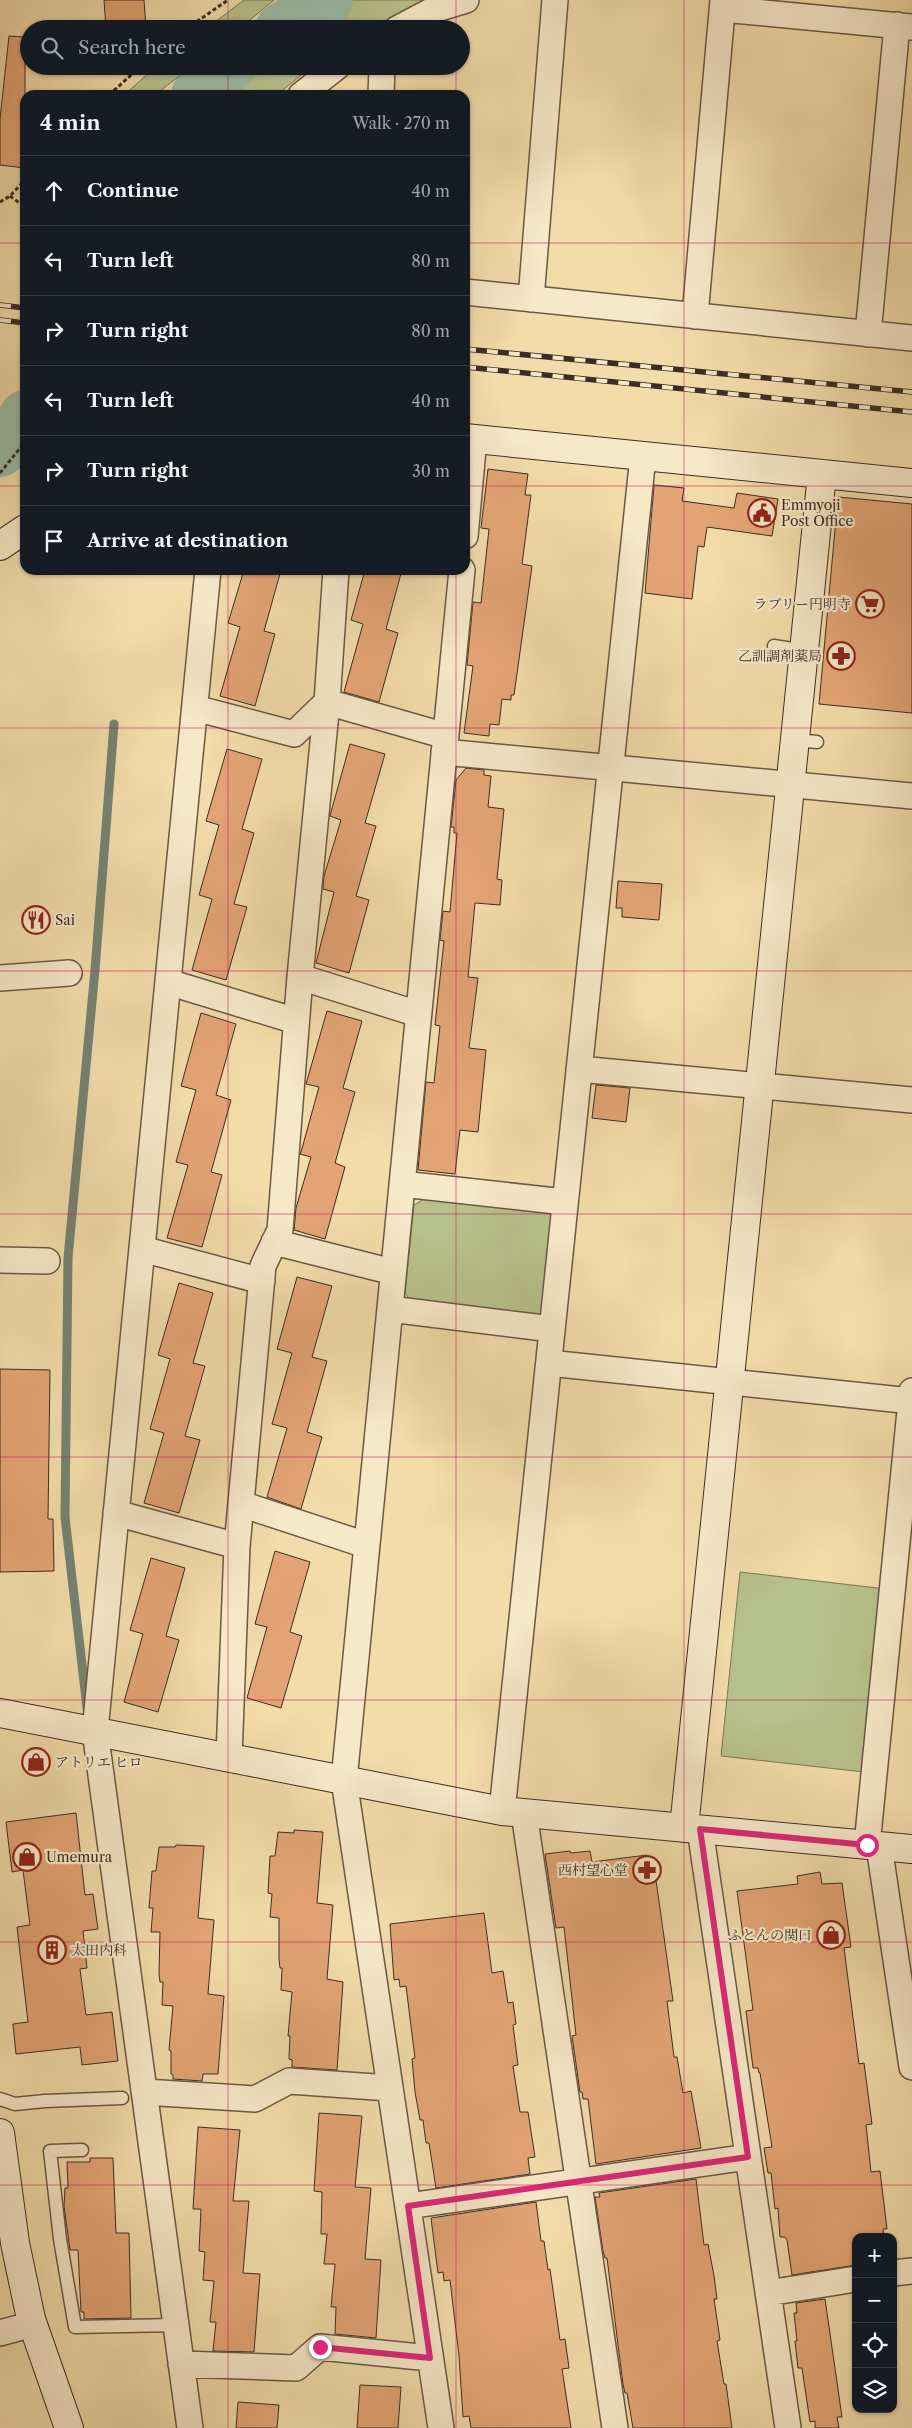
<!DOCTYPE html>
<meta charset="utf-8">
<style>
:root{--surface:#171b24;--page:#242831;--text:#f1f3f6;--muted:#9ea1a6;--line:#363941}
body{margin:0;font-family:"Libre Caslon Text","Noto Serif JP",serif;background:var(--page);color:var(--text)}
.controls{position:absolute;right:15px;bottom:15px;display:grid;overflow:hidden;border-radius:10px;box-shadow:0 1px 4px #0004}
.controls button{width:45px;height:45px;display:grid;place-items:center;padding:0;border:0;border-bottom:1px solid var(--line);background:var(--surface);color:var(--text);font:25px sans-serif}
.stop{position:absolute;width:15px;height:15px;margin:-11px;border:4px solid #db2777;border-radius:50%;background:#fff}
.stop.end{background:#db2777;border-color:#fff;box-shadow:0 1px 5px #0008}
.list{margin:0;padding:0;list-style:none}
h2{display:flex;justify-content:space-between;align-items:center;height:65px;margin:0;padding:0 20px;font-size:21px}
h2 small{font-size:16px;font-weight:400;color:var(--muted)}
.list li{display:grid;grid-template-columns:32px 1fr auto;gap:15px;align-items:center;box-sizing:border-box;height:70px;padding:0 20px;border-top:1px solid var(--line)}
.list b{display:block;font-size:19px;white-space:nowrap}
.list em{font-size:16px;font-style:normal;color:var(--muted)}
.icon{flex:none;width:28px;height:28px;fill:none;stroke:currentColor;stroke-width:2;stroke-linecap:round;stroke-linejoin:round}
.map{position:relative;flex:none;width:912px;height:2428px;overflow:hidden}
.search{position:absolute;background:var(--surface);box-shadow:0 1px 4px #0004;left:20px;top:20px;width:450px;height:55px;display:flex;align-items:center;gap:12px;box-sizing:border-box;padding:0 18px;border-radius:28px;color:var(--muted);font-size:19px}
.panel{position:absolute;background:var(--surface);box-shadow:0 1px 4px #0004;left:20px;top:90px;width:450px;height:485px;border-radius:15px}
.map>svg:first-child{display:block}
.green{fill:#b7c18b;stroke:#7a7658}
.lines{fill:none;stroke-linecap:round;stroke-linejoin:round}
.stream{stroke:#758272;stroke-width:9}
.river{stroke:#9bbca6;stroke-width:52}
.building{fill:#e3a475;stroke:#3d2c24}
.lane-casing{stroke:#6a5846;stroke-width:15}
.street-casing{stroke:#6a5846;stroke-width:28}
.secondary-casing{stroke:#3d2c24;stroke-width:30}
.path{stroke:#3d2c24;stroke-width:3;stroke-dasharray:4 2.5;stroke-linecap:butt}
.lane{stroke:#f7e8c8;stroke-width:12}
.street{stroke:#f7e8c8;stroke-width:25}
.secondary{stroke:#f7e8c8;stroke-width:28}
.rail-casing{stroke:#3d2c24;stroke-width:5.5}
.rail{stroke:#f7e8c8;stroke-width:4;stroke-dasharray:11;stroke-linecap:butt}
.route{stroke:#db2777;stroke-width:6}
.grid{fill:none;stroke:#c2185b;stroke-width:1;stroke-opacity:0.55}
.labels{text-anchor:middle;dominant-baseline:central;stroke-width:4.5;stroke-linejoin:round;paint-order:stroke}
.poi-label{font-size:14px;fill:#3d2c24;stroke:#f7e8c8;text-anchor:start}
</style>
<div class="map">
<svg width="912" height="2428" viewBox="0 0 912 2428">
<rect width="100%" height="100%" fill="#f2dcaa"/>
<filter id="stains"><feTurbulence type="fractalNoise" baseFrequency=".004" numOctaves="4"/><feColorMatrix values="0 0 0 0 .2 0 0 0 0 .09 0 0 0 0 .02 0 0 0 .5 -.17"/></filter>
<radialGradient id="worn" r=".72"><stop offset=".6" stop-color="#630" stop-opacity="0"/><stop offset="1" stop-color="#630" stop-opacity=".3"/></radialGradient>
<!-- green -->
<path class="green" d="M244,0H274L239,29H206Z
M353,0H438L370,29H302Z
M157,66H192L155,95H124Z
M242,66H312L277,95H208Z
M424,1199L550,1211L556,1218L547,1308L536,1317L412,1303L405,1293L414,1205Z
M740,1572L886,1589L864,1772L721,1756Z"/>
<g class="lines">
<!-- stream -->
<path class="stream" d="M87,1708L65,1517L68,1258L95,970L114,724"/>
<!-- river -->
<path class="river" d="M281,29L327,0
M197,95L230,66
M0,451L10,443L25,416"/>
</g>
<!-- building -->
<path class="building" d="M104,0H144L146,29H106Z
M9,36L25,37V168L0,165V119Z
M488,469L528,474L525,495H531L522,564L532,566L514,695H511V700L502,699L499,725L490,724L489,736L464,733L473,666L467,665L473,602L481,603L489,529L481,528Z
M654,485L684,488L682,501L734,508L737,493L778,499L772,536L707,527L704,547L698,546L692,599L645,593Z
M838,497L912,504V713L819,704Z
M244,570H281L264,631L275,634L255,706L220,696L240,627L228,623Z
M365,570H402L386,629L398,633L379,702L344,692L363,624L351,620Z
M350,744L385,754L365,823L376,826L356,896L369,900L349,973L316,963L334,892L323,889L324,876L341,820L330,816L331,812Z
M227,749L262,759L242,829L254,833L234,904L247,907L226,980L192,970L212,899L199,895L219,825L206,821Z
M466,768L484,770V775L491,776L488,807L504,809L497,879L502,880L500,905L475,903L468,977L478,978L469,1048L486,1050L478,1132L460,1130L455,1174L418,1170L426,1082L434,1083L440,1026L435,1025L444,941L440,940L443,911L450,912L457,833H454V827H451L456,780Z
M618,881L662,884L659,920L622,917V908H616Z
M327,1011L362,1021L343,1088L355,1092L335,1163L345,1167L325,1239L294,1230L296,1208L311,1157L300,1154L301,1152L319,1087L306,1084Z
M201,1013L236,1024L216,1095L231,1100L211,1172L222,1175L202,1247L167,1238L188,1165L176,1162L196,1090L181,1086Z
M596,1085L630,1088L626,1122L592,1118Z
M297,1277L332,1286L312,1357L327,1361L307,1432L322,1437L301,1509L267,1497L287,1428L272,1424L292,1353L277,1349Z
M179,1283L213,1293L193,1363L205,1366L185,1436L200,1440L179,1513L144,1503L164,1433L150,1429L170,1359L158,1355Z
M0,1369L50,1370L48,1519H53L54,1571L0,1572Z
M275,1551L310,1562L290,1632L302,1636L281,1708L247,1698L267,1627L255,1624Z
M151,1558L185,1568L166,1636L179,1640L158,1712L124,1702L143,1634L130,1630Z
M76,1813L85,1895L93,1894L98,1929L83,1931L87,1968L80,1969L86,2015L112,2012L118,2061L82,2065L80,2047L16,2054L13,2024L28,2022L17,1927L30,1925L23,1870L12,1872L6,1822Z
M294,1830L323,1832L317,1903L333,1905L327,1979L343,1982L337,2070L292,2067V2060L289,2059L290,2036H288L292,1992L281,1990L282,1968H280L279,1959V1918L270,1917L272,1894L268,1893L270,1856H275L278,1832L294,1833Z
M176,1845L204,1846L198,1918L214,1920L208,1994L224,1996L218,2074H203L202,2081L173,2079V2075L171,2074V2051L169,2050L173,2006L162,2005L163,1982H160L159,1974L160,1932H151L153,1908H149L152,1871H156L159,1847H175Z
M570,1851L571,1853L590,1851L592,1862L647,1855V1860L653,1859L673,2001H667L674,2057H677L683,2093L691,2091L701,2148L596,2164L588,2099H583L582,2092H580L572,2036L576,2035L564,1927L556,1928L545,1854Z
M820,1872L822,1884L842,1883L851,1947L844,1948L859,2064L864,2063L872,2124L866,2125L871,2172L880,2171L887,2229H883L884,2237H856V2265L792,2275L787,2240L785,2237H780L778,2208L775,2209L771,2173H768L764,2148L772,2147L760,2073H759L758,2068H753L746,2011L753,2010L737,1891L798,1884L797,1876Z
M484,1913L492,1973L503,1971L508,2003L513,2002L516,2024L513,2025L518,2065L513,2066L520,2112H528L535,2157L528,2158L530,2174L436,2188L429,2143H426L423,2120H420L415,2092L412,2059L415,2058L406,1986L400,1987L399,1979L394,1980L390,1924Z
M319,2113L362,2116L355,2187L371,2188L365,2259L381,2260L376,2338L335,2334L336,2307H331L335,2264H324L327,2234H321L322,2192L314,2191Z
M198,2127L240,2130L233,2201H249L243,2273L260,2274L254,2352L213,2351L216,2322H210L214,2281L203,2280L205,2252L199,2251L201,2209H193Z
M90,2158H113L116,2233H129L131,2318L84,2319V2312H81L78,2250H70L64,2206L65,2188H68L67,2162H90Z
M696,2179L704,2245L708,2244L714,2276L717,2299H714L720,2340L717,2341L724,2384H726L732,2428H633L627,2393H625L623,2384L607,2258H605L603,2251L595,2197H600L599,2193Z
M536,2202L541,2241H544L548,2270L550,2269L560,2340L565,2339L569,2368L562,2369L571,2428H471L469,2416L463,2417L459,2356L450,2280L444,2281L443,2272L438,2273L431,2218Z
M825,2299L842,2417H837L839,2428H815V2421L810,2422L802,2368H798L795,2341H797L794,2313H797L796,2303Z
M360,2385L401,2387L398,2428H357Z
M238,2402L279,2405L277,2428H236Z"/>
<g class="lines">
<defs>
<path id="lane" d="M774,646L804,651
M795,740L817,742
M0,2099L15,2104L45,2101L122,2098
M82,2150L50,2151L60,2239L75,2327L176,2325"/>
<path id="street" d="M723,9L912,27
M397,29L433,10L466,0
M301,95L338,66
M381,95L382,66
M465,292L912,338
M531,299L555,0
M695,316L723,0
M868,334L897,25
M465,536L474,439
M195,708L294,734L327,702L446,736
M444,752L912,796
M300,977L418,1014
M0,978L69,973
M168,982L296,1021
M579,1069L912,1100
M402,1184L565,1202
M274,1242L393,1272
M142,1249L262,1281
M0,1260L47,1261
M390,1309L552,1329
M549,1363L912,1401
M241,1504L366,1545
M116,1513L237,1546L263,1266L280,1230L300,977L327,702L336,570
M229,1757L237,1546
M502,1811L643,456
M524,1813L615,2428
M700,1829L788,2428
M867,1845L912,1391
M879,1846L912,2067
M145,2092L255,2099L289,2081L390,2088
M408,2206L748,2157
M893,2273L912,2271
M768,2293L856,2279
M0,2333L33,2324
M181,2364L296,2368L320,2347L430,2358
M190,2428L95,1731L208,570
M441,2428L344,1780L462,570"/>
<path id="secondary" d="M465,438L912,483
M0,546L25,529
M0,1713L502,1811L912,1849
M684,1828L822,474
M0,2133L15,2243L31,2319L69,2428"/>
</defs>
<!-- lane casing -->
<use href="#lane" class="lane-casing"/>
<!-- street casing -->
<use href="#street" class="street-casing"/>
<!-- secondary casing -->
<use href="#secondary" class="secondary-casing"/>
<!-- path -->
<path class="path" d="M186,29L228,0
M109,95L141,66
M10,196L25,207
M0,202L10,196L25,180
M0,473L25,442"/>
<!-- lane -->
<use href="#lane" class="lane"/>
<!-- street -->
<use href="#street" class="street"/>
<!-- secondary -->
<use href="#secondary" class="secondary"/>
<defs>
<path id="rail" d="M0,305L25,308
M0,320L25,323
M465,349L912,392
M465,367L912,412"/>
</defs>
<!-- rail casing -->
<use href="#rail" class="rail-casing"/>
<!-- rail -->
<use href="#rail" class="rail"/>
</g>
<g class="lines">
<!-- route -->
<path class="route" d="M320,2347L430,2358L408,2206L748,2157L700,1829L867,1845"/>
</g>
<!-- grid -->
<path class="grid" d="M228,0V29M456,0V29M684,0V2428M228,66V95M456,66V95M0,243H25M465,243H912M0,486H25M465,486H912M228,570V2428M456,570V2428M0,728H912M0,971H912M0,1214H912M0,1457H912M0,1700H912M0,1942H912M0,2185H912"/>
<!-- icons -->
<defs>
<symbol id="civic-ring" viewBox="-11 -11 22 22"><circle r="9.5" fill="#f7e8c8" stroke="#8f2418" stroke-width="1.5"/><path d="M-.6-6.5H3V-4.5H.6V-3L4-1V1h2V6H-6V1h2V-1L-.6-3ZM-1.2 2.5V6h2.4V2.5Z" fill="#8f2418"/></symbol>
<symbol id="supermarket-ring" viewBox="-11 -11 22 22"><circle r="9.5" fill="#f7e8c8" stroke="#8f2418" stroke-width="1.5"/><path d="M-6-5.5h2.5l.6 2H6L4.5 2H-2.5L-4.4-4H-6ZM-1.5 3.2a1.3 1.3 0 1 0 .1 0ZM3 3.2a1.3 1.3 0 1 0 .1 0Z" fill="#8f2418"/></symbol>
<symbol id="pharmacy-ring" viewBox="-11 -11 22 22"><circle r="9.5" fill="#f7e8c8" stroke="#8f2418" stroke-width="1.5"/><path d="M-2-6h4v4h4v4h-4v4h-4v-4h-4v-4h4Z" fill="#8f2418"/></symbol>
<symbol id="restaurant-ring" viewBox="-11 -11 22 22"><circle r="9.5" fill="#f7e8c8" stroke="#8f2418" stroke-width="1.5"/><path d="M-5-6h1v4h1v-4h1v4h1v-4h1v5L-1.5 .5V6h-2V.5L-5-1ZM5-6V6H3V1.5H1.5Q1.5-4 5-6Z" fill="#8f2418"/></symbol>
<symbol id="shop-ring" viewBox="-11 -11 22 22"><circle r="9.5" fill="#f7e8c8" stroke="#8f2418" stroke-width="1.5"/><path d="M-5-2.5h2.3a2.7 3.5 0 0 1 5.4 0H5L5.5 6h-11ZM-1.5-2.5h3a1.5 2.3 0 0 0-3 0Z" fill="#8f2418"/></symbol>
<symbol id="building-ring" viewBox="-11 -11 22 22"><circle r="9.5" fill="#f7e8c8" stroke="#8f2418" stroke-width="1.5"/><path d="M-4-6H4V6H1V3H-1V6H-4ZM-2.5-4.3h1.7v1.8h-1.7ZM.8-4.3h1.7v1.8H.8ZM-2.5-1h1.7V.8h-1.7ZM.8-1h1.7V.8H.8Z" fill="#8f2418"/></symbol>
</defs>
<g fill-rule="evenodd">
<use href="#civic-ring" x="746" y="497" width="32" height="32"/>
<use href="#supermarket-ring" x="854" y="588" width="32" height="32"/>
<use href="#pharmacy-ring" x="825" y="640" width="32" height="32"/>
<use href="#restaurant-ring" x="20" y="904" width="32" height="32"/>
<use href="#shop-ring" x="20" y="1746" width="32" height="32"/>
<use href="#shop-ring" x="11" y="1841" width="32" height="32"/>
<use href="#pharmacy-ring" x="631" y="1854" width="32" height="32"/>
<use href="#shop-ring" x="815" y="1919" width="32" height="32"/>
<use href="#building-ring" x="36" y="1934" width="32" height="32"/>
</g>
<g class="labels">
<!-- poi labels -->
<g class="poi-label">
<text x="781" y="505">Emmyoji<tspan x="781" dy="16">Post Office</tspan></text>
<text x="851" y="604" text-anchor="end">ラブリー円明寺</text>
<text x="822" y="656" text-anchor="end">乙訓調剤薬局</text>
<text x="55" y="920">Sai</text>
<text x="55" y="1762">アトリエ ヒロ</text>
<text x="46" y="1857">Umemura</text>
<text x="628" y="1870" text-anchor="end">西村望心堂</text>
<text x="812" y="1935" text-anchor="end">ふとんの関口</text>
<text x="71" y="1950">太田内科</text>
</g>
</g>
<rect width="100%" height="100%" filter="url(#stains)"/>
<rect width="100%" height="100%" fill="url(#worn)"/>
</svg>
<div class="controls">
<button>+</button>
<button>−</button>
<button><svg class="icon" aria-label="locate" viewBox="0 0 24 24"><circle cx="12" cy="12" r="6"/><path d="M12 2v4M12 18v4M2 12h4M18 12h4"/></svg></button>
<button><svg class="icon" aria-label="layers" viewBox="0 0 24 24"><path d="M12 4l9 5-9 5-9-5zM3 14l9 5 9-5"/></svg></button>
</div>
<div class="stop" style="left:867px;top:1845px"></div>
<div class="stop end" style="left:320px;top:2347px"></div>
<div class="search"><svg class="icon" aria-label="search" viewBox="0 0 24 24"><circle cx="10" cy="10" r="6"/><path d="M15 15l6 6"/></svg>Search here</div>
<section class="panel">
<h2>4 min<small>Walk · 270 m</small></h2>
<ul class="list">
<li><svg class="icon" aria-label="ahead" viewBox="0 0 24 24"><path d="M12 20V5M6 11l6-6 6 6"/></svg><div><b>Continue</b></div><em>40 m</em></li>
<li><svg class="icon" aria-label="left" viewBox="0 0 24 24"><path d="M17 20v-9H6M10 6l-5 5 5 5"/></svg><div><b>Turn left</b></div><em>80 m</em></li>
<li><svg class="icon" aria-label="right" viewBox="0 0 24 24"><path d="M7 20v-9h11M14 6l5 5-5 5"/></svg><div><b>Turn right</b></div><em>80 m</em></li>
<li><svg class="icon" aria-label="left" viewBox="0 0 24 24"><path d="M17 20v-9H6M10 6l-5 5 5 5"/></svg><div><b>Turn left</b></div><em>40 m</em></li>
<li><svg class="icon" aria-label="right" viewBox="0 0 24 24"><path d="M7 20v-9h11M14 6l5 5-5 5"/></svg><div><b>Turn right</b></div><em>30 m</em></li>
<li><svg class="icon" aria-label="arrive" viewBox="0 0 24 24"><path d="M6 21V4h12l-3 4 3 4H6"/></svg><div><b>Arrive at destination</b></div></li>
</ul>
</section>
</div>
